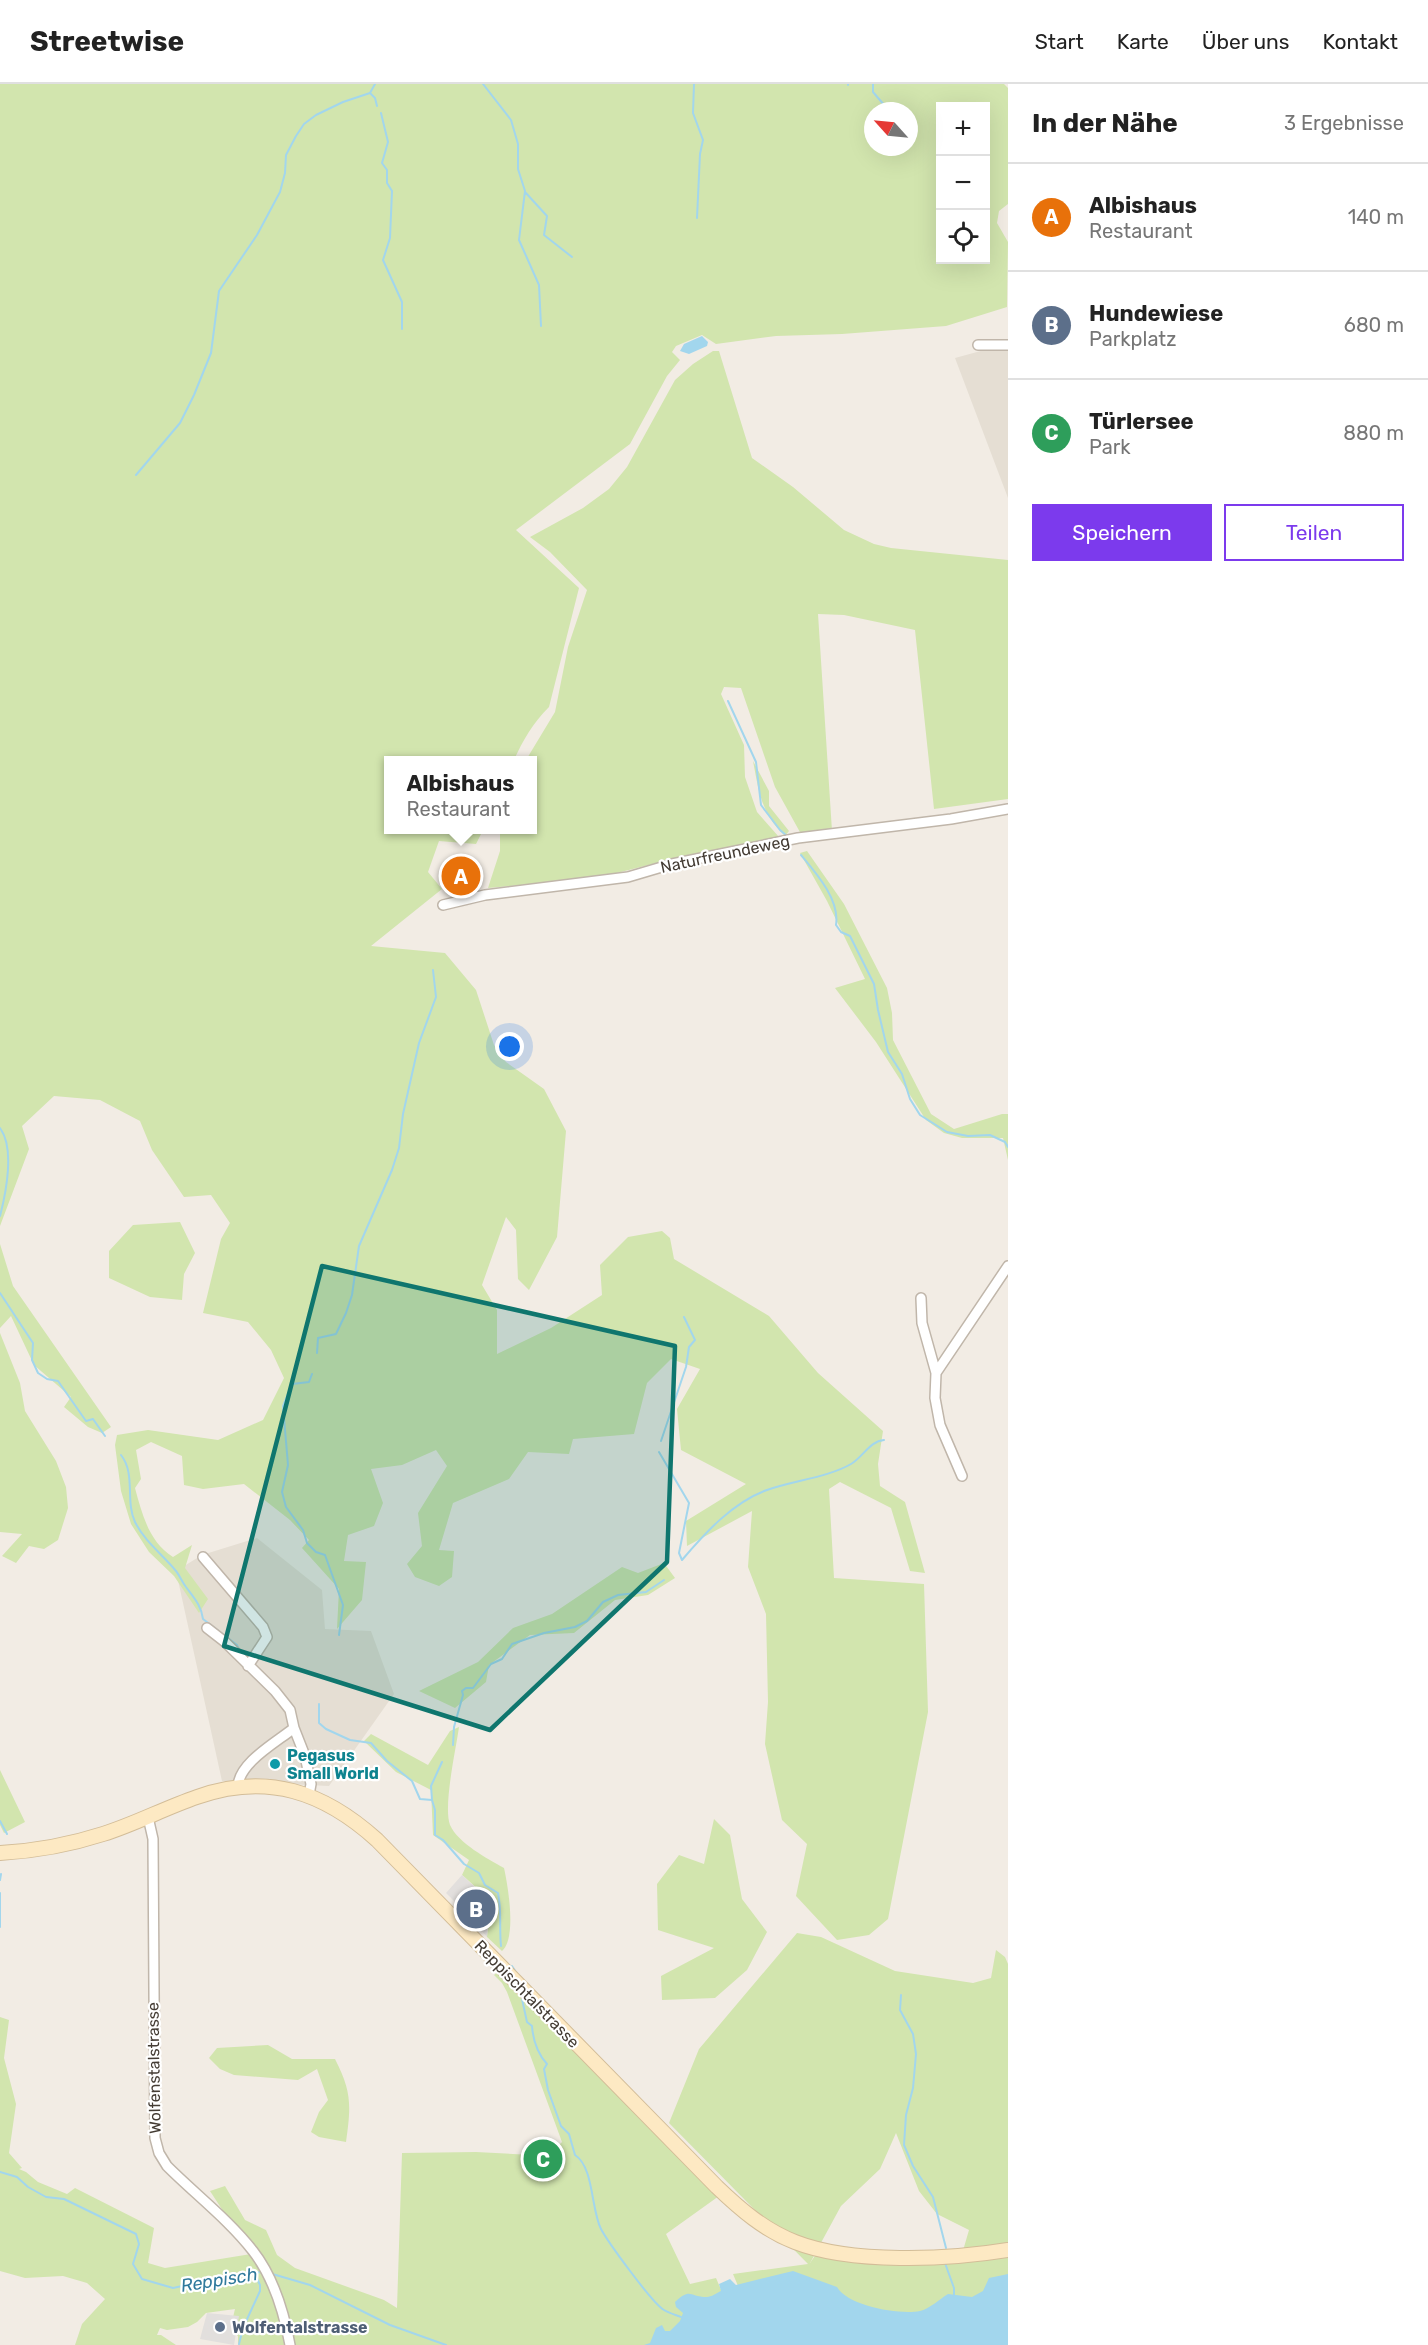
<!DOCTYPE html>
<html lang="de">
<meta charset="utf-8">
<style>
:root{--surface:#fff;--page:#f2f2f2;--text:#222;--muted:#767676;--line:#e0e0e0;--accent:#7c3aed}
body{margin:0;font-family:Rubik,sans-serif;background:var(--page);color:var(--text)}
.controls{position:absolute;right:18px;top:18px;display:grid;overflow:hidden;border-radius:0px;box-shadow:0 6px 24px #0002}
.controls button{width:54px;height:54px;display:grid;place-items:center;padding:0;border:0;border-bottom:2px solid var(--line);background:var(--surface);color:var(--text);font:30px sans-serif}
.compass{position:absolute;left:864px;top:18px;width:54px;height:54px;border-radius:50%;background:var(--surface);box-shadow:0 6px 24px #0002;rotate:297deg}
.you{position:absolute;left:510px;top:963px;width:21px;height:21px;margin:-15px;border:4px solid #fff;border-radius:50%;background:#1a73e8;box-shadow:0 0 0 9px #1a73e833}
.badge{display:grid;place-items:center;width:39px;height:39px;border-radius:50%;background:var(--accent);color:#fff;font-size:20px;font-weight:700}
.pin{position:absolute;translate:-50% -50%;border:3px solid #fff;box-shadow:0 2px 6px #0006}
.popup{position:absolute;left:384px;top:672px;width:153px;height:78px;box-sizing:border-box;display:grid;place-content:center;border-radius:0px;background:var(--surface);filter:drop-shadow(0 2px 4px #0005);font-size:20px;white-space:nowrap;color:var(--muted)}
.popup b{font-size:22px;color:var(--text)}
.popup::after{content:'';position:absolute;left:50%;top:100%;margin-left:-12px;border:12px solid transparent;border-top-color:var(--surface)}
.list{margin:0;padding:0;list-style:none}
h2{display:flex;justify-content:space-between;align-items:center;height:78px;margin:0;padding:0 24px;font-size:26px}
h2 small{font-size:20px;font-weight:400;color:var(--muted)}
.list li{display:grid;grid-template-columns:39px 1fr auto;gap:18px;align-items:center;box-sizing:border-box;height:108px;padding:0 24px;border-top:2px solid var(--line)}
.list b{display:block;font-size:22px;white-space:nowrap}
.list p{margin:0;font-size:20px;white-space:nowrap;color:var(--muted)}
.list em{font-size:20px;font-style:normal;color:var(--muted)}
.actions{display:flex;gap:12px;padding:18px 24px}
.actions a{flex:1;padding:14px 0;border:2px solid var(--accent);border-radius:0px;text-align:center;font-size:21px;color:var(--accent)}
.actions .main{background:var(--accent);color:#fff}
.icon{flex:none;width:33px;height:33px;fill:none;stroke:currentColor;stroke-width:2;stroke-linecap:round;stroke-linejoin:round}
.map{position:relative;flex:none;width:1008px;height:2261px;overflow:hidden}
header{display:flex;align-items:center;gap:36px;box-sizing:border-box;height:84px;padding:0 30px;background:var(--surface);border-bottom:2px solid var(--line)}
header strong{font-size:28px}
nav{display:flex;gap:33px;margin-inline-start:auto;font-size:21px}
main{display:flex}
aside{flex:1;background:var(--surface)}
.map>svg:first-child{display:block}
.residential{fill:#e5ded3}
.green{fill:#d2e5ae;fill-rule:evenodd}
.parking{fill:#e2dfdd}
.water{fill:#a2d6ed}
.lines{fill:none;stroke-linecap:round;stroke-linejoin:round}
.stream{stroke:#a2d6ed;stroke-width:2}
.minor-casing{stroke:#c0b6aa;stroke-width:12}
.secondary-casing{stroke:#d3bd98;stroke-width:16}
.minor{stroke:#fff;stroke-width:9}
.secondary{stroke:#fde9c3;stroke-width:14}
.marked{fill:#0f766e;fill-opacity:0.2;stroke:#0f766e;stroke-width:4.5;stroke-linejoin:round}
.culture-dot{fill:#0f9aa8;stroke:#fff;stroke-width:2}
.service-dot{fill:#5c6f8a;stroke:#fff;stroke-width:2}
.labels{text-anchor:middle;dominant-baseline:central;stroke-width:4.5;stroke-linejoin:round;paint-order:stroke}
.street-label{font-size:16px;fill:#443c34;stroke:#fff}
.culture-label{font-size:16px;font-weight:bold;fill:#0d838f;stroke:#fff;text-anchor:start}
.service-label{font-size:16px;font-weight:bold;fill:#4e5e75;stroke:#fff;text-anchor:start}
.water-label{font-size:18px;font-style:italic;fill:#2f799c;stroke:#fff}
</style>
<header>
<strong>Streetwise</strong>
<nav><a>Start</a><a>Karte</a><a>Über uns</a><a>Kontakt</a></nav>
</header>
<main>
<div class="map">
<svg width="1008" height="2261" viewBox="0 0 1008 2261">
<rect width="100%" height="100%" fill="#f2ece4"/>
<!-- residential -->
<path class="residential" d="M1008,264V414L955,274L988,265Z
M257,1454L322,1506L325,1545L371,1547L394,1610L329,1702L222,1697L176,1487L202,1471Z"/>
<!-- green -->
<path class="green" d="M0,0H1004L1008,4V120L999,127L997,139L1008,158L1007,223L946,242L842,250L776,252L716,260L702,251L676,262L672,268L680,276L667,292L630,360L516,446L579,504L549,623C533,639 523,656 514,676H389V746H483L476,760L439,757L428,788L442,805L371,862L445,869L476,906L494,961L506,978L544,1005L566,1047L557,1153L529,1206L518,1195L516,1146L506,1133L482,1201L497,1226V1270L551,1244L602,1211L600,1181L628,1153L662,1147L670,1154L674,1175L769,1232L818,1289L883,1347L878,1380L880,1402L905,1418L925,1489L910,1487L891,1424L840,1398L829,1405L834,1494L924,1500L928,1628L888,1835L869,1851L837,1856L796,1812L807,1760L782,1736L765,1660L768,1618L766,1530L748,1483L752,1427L687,1462L686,1437L746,1400L681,1366L677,1325L700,1285L671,1275L647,1299L634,1350L573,1355L569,1370L528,1368L509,1395L453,1419L439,1466L454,1467L452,1493L439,1502L415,1493L407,1480L422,1462L418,1429L447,1382L436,1366L402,1381L371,1385L383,1419L374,1442L348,1451L344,1477L366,1478L362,1516L337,1545L339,1505L302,1464L309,1456L290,1436L244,1400L203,1405L184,1401L182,1372L151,1358L136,1366L141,1395L135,1404C142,1430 149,1458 173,1473L192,1461L185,1484L208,1515L199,1529L174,1492L149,1468L131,1440L121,1407L115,1361L117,1351L148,1346L218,1356L263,1336L284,1294L271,1266L248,1238L203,1229L221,1155L230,1139L211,1111L184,1113L152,1066L140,1037L100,1016L54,1012L22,1042L29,1065L0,1142ZM940,22H986V176H940ZM873,27H909V63H873Z
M713,267H719L752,374L793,403L844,446L874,460L891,464L1008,476V715L934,725L915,546L844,531L818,530L832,747L801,750L775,703L741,604L724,603L721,610L744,661L745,693L757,728L779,753L688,771L597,794L488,804L500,767V746H533V676H526L555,628L568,563L587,506L550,468L530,453L583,424L609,405L627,383L675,296L693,280Z
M753,677L769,707V722L789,747L785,752C761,729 759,708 753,677Z
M807,767L844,820L887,904L892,929L893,956L931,1030L954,1045L1002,1030H1008V1076L1003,1054H962L944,1049L926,1036L876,958L835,904L865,895L827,817L800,769Z
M180,1138L195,1169L184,1190L182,1216L150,1213L109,1194V1167L133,1141Z
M0,1160L13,1202L111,1343L102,1349L88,1343L64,1323L71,1313L34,1281L11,1232L0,1244Z
M0,1249L20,1299L25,1327L56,1377L66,1403L68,1424L58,1456L44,1465L29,1462L16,1479L2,1472L22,1450L0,1448Z
M664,1479L675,1494L648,1511L615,1516L574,1549L530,1551L489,1581L486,1598L455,1624L419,1607L478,1578L513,1544L552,1530L622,1483L638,1489Z
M459,1643C456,1665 443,1722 450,1741C458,1759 488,1775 504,1784C508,1802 517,1854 502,1867L487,1853C491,1820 488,1813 462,1791L469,1776L433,1751L431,1706L396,1688L364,1657L371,1650L428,1681L450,1647Z
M0,1686L25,1738L4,1749L0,1741Z
M714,1735L730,1751L742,1815L767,1848L747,1886L715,1914L662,1916L661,1892L714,1864L658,1846L657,1800L679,1771L704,1780Z
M797,1849L821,1853L895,1887L973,1899L991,1894L996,1866L1005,1873L1008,1880V2261H238V2252L230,2246L235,2225L206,2229L197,2238L188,2243L167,2246L160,2244L157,2251H161L176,2261H75L82,2240L105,2215L87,2199L63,2192L25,2194L0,2187V1933L9,1936L4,1974L16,2020L9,2069L22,2084L19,2085L26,2088L38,2098L67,2110L75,2104L154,2144L148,2179L165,2184L251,2170L210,2107L225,2102L245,2136L266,2146L277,2171L295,2184L384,2216L397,2224L402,2069L476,2068L532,2071L553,2067L562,2058L507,1908L502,1899L494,1891L499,1887L719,2112L666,2150L690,2200L716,2194L722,2208L738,2202L733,2190L808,2180L669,2039L699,1965ZM896,2049L919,2107L937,2130L969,2146L962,2170L817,2169L810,2179L841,2122L880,2085Z
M268,1961L292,1975H335C352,2008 351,2022 346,2058L319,2053L311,2048L319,2028L328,2016L317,1985L298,1996L234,1991L220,1985L209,1974L217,1964Z"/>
<!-- parking -->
<path class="parking" d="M462,1791L475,1803L489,1821L487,1853L480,1845L478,1836H473L446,1809Z
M207,2229L239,2232L234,2261L200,2255Z"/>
<!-- water -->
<path class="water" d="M702,252L708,258L707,262L689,270L680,267L684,260Z
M793,2187L837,2203C848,2222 899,2231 920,2227C929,2225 940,2215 948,2210L972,2213L983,2207L989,2194L1008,2190V2261H644L650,2259L656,2244L662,2241L665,2247H670L680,2237L683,2229L676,2223L675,2218C691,2203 689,2213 707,2213C711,2213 717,2209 721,2207L719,2200L730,2195L736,2201Z"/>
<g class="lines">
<!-- stream -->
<path class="stream" d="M483,0L511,36L518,60V85L525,107L519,156L539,201L541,242
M694,0L693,29L703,56L700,70L697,134
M873,0V8L885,22
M848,1V0
M370,9L375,14L377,22
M381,29L388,58L382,79L387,86V99L392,107L390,154L383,176L402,218V245
M525,108L547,132L544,151L572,173
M136,391L180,339L194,311L211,269L219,207L257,151L280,108L285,89L286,71L296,52L304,40L316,31L343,18L370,9L375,0
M728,617L756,678L761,721L780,746L787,752
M801,771C817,790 840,816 836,841L841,848L850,852L874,900L878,926L888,968L902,990L910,1015L920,1031L947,1048L968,1052L990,1051L1005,1058L1008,1063
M0,1044C15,1064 6,1109 0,1132
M0,1209L33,1259L32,1276L38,1289L47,1295L58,1297L86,1337L93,1335L105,1352
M317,1269L318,1254L336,1250L346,1229L352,1211L359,1162L392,1086L399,1064L403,1030L419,959L436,913L433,886
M312,1290L309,1298L292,1300L283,1322L288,1381L282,1408L286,1423L303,1446L307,1459L316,1468L325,1471L343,1521L339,1551
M661,1357L686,1283L689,1263L695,1256L684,1233
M659,1368L689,1419L679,1469L682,1476
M121,1371C136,1390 125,1417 135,1438C145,1458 162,1470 176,1487C180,1492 182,1498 186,1503C194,1514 201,1521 203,1535L237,1561L240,1568
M682,1476C705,1449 733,1418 767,1406C792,1397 829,1393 851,1380C863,1373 870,1357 884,1356
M319,1620V1639L326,1645L350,1656L371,1659L387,1677L412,1697L420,1715L432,1716L435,1726V1751L443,1756L464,1780L479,1789L485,1801L498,1809C502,1827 499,1844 501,1862
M453,1661L454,1643L463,1611L462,1607L466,1604H473L491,1580L502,1575L512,1560L544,1549L575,1543L587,1537L603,1518L618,1511L646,1508L664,1496
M432,1716L431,1702L442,1678
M0,1737L7,1750
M0,1796L1,1790
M0,1809V1843
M512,1882L517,1890
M901,1911L900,1926L913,1950L916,1970L913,2004L906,2031L904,2061L913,2082L933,2113L946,2164
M522,1915L527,1938L532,1942C533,1956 537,1969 547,1980L544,1985L548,2006L561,2042L569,2050L575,2071C594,2083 591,2126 601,2145C608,2158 652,2219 664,2226C669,2229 676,2231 681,2233
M0,2088L17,2093L28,2103L46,2113L64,2115L136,2150L139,2160L133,2180L142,2195L173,2204L242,2189L264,2188
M945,2179L954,2204V2213
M269,2189L310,2201L390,2241L446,2261
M239,2260L243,2244L260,2207V2201L254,2188"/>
<defs>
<path id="minor" d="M978,261H1008
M443,821L485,811L628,793L672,780L798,754L951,735L1008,725
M921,1214L922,1239L936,1289
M962,1392L940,1341L935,1314L936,1289L1008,1182
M203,1473L263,1543L267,1553L248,1582
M207,1544L225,1558L275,1607L290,1626L294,1644L305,1672L311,1700L309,1711
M238,1703C238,1679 277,1658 294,1644
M148,1733L153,1755L155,2054L159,2069L167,2082C195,2110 229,2136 253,2167C274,2194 284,2228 290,2261"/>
<path id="secondary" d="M0,1769C35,1767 69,1761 103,1750C135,1740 165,1724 197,1713C267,1688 324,1708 377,1756L717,2103C740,2125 764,2146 795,2158C851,2180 948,2176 1008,2166"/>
</defs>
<!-- minor casing -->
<use href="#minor" class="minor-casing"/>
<!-- secondary casing -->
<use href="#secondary" class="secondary-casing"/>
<!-- minor -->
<use href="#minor" class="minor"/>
<!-- secondary -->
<use href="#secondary" class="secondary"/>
</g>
<!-- marked area -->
<path class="marked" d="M322,1182L675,1262L667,1478L490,1646L224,1562Z"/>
<!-- markers -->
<circle class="culture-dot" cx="275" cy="1680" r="6"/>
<circle class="service-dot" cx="220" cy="2243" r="6"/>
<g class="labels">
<!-- street labels -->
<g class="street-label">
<text transform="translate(725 770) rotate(-12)">Naturfreundeweg</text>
<text transform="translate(527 1910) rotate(46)">Reppischtalstrasse</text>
<text transform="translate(154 1984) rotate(-91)">Wolfenstalstrasse</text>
</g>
<!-- culture labels -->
<g class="culture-label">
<text x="287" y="1671">Pegasus<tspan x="287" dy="18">Small World</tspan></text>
</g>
<!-- service labels -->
<g class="service-label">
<text x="232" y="2243">Wolfentalstrasse</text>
</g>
<!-- water labels -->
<g class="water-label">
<text transform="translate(219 2196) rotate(-9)">Reppisch</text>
</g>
</g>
</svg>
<div class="controls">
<button>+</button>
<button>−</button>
<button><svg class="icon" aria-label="locate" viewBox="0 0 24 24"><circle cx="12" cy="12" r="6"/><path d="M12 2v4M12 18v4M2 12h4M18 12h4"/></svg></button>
</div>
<svg class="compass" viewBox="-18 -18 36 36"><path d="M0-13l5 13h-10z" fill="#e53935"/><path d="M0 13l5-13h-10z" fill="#767676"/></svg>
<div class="you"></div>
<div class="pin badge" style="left:461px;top:792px;background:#e8710a">A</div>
<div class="popup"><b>Albishaus</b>Restaurant</div>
<div class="pin badge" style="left:476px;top:1825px;background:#5c6f8a">B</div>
<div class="pin badge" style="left:543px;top:2075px;background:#2e9e5b">C</div>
</div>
<aside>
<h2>In der Nähe<small>3 Ergebnisse</small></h2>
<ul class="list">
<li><span class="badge" style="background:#e8710a">A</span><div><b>Albishaus</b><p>Restaurant</p></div><em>140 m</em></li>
<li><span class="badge" style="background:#5c6f8a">B</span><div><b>Hundewiese</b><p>Parkplatz</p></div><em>680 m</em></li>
<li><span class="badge" style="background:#2e9e5b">C</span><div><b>Türlersee</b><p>Park</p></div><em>880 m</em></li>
</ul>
<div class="actions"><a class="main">Speichern</a><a>Teilen</a></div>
</aside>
</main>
